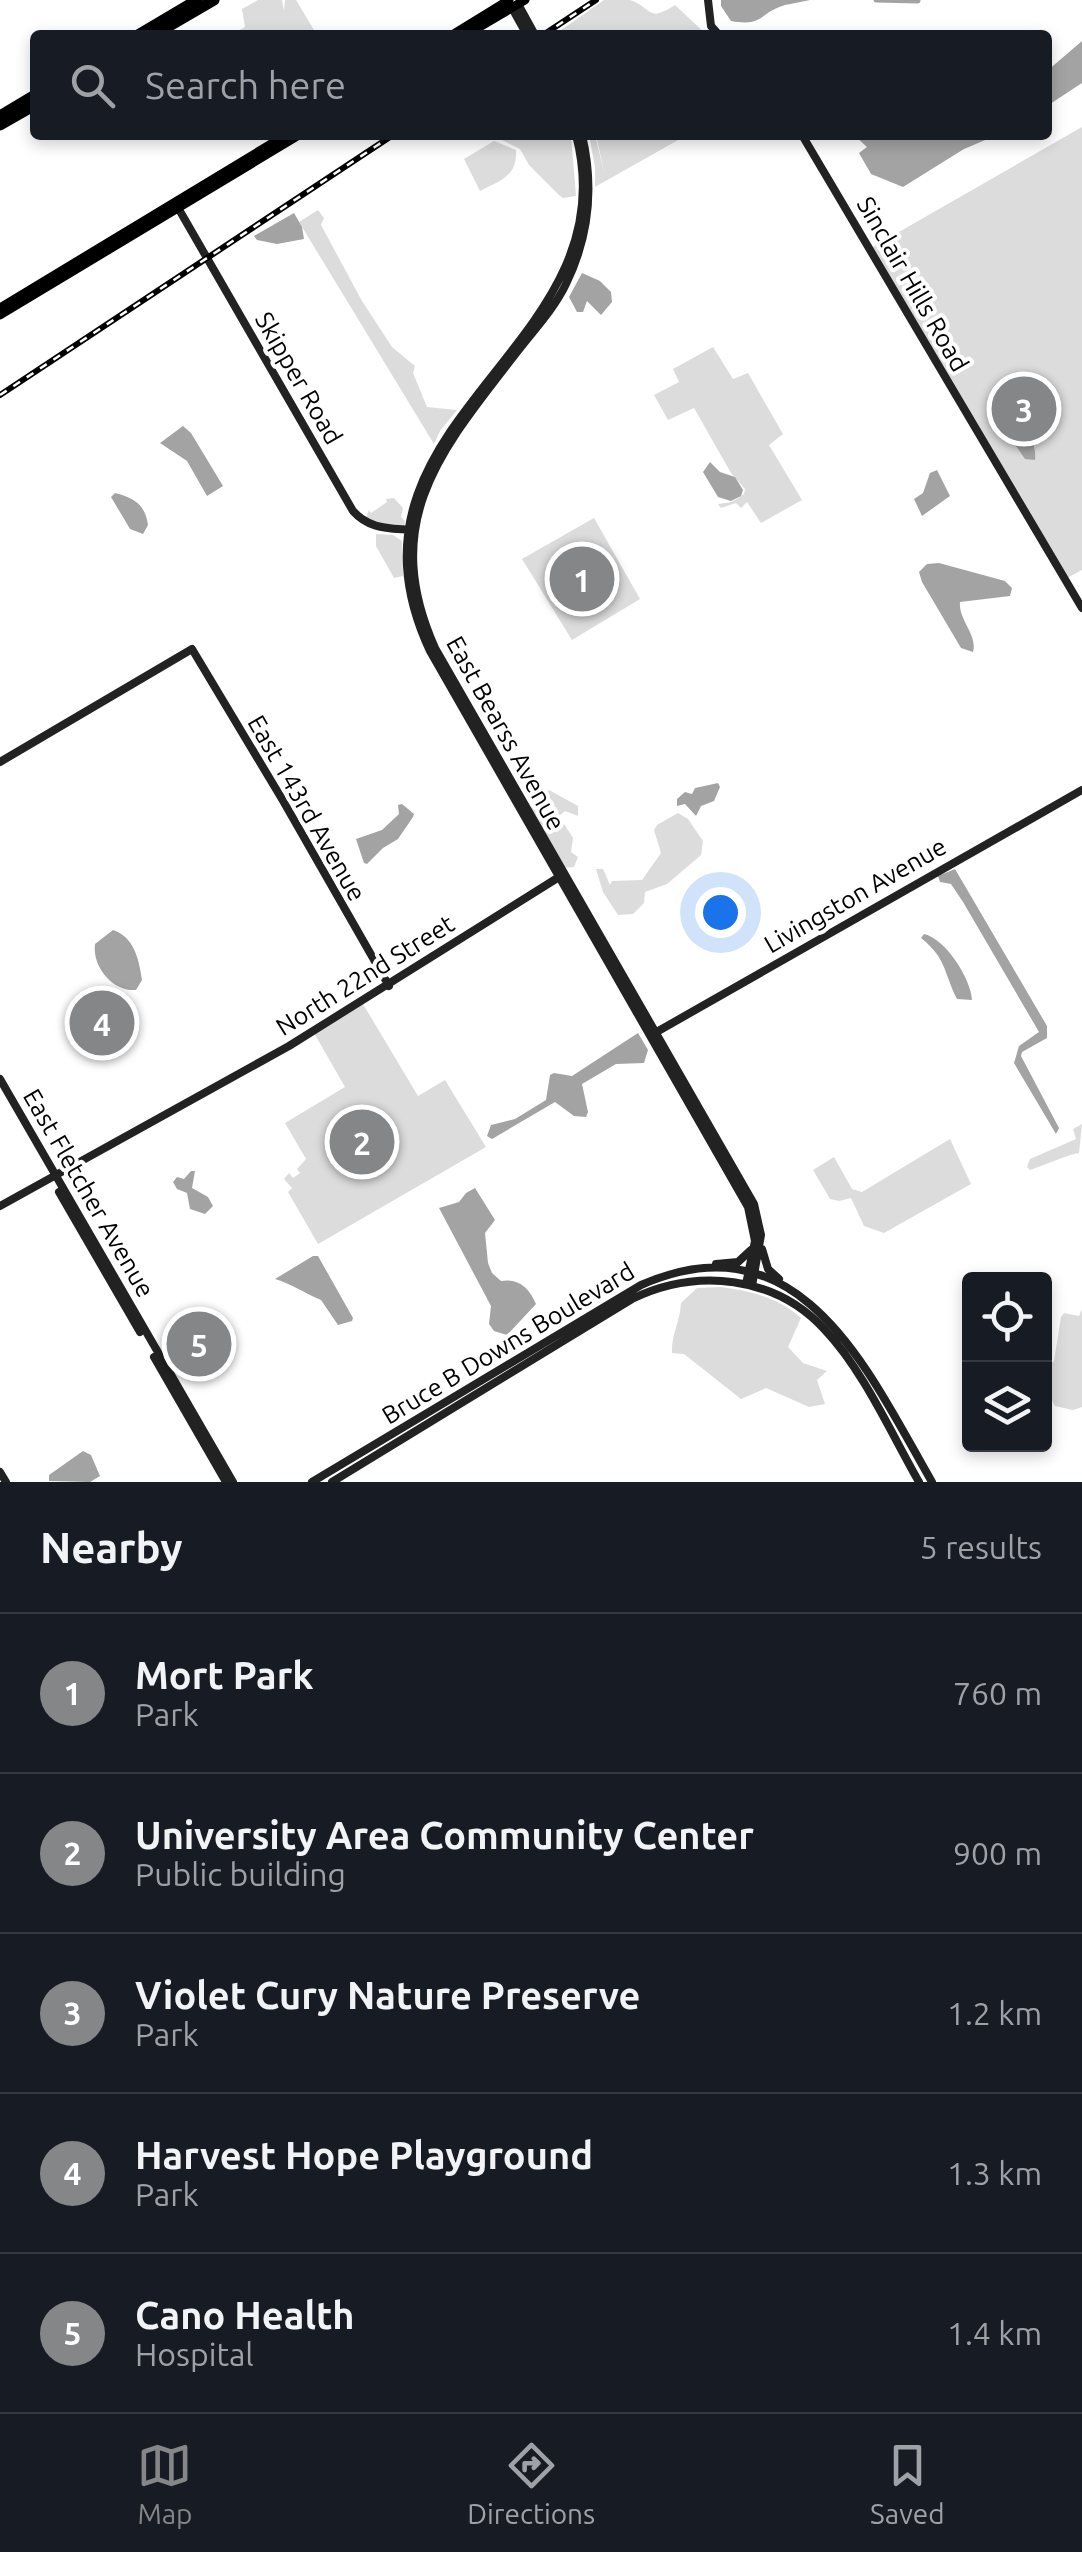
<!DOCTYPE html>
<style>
:root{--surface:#171b24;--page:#242831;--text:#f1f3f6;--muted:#9ea1a6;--line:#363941;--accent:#858687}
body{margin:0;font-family:Ubuntu,sans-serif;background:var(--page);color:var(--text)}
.controls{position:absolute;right:30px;bottom:30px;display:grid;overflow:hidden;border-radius:10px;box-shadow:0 5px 15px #0003}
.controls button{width:90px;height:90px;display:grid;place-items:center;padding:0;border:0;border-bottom:2px solid var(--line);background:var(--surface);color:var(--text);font:50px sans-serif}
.you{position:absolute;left:720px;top:912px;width:35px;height:35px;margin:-25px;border:8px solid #fff;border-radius:50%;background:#1a73e8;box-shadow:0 0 0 15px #1a73e833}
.badge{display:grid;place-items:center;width:65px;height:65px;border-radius:50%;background:var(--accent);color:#fff;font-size:32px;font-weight:700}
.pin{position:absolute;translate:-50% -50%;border:5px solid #fff;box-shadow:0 2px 10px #0006}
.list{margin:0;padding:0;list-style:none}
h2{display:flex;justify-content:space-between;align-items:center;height:130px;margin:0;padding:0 40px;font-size:42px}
h2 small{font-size:32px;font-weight:400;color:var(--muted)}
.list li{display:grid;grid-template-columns:65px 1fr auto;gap:30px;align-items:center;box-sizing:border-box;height:160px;padding:0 40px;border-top:2px solid var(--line)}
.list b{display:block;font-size:38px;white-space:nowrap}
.list p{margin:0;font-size:32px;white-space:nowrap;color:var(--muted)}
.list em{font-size:32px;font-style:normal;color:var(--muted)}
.icon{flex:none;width:55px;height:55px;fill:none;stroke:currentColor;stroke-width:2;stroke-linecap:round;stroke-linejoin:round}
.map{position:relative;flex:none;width:1082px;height:1482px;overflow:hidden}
.search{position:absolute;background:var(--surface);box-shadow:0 5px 15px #0003;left:30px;right:30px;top:30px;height:110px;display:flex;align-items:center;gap:25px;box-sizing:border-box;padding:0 35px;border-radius:10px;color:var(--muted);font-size:38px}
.sheet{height:930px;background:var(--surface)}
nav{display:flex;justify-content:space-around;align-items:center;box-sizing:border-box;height:140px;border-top:2px solid var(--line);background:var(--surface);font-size:28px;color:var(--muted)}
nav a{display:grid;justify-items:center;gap:5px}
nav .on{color:var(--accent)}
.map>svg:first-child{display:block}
.green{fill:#dcdcdc}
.water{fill:#a3a3a3}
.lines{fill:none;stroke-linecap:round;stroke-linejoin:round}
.canal{stroke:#a3a3a3;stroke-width:5}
.secondary{stroke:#222;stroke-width:8}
.primary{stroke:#000;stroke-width:9}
.highway{stroke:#000;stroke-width:11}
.rail-casing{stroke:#000;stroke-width:6}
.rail{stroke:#fff;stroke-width:2.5;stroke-dasharray:8;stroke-linecap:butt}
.labels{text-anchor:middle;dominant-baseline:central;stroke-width:8;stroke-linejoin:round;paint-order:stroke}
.street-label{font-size:25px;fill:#000;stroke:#fff}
</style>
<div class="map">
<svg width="1082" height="1482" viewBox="0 0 1082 1482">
<rect width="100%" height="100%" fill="#fff"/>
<!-- green -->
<path class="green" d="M258,0H282L284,11L285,0H296L317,35H231L245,27L242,9Z
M604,0C611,0 624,0 630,0C653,8 647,23 675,5L707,35H554Z
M1082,127V570L1065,579L871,248Z
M501,135H571L576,196L563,198L559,195L529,165L520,149L502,140Z
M589,135H595L605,176L596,135H687L595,187V167Z
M494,141L516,150C517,176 502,180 480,191L464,159Z
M318,210L324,218L321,225L362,301L392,347L415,366L413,373L427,407L457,410L440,431L434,444L299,222Z
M713,347L733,379L748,373L783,434L769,445L802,500L761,523L747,502L741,508L736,503L721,508L718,504L732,502L744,494L745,489L731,473L694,408L668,420L654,395L679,382L673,369Z
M394,498L403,508L401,517L405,521L404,527L365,520L369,510L371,513L387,502L386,499Z
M594,518L640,599L572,640L522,559Z
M376,534L393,535L402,541L403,576L394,578L376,546Z
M549,790L578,806V816L565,811L559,816L573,838L571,852L578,857L574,867L563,868L530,809Z
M678,813L688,819L703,841L701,855L667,884L645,892L644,903L633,914L618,915L603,892L596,869H603L610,885L612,881L642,880L661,853L654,830L657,825Z
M363,1004L418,1096L445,1080L486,1147L318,1244L288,1192L292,1188L284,1179L289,1173L293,1178L300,1173L297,1169L306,1159L285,1123L345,1087L314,1033Z
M1082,1124L1079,1153C1073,1153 1042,1166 1030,1170L1027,1167L1030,1159L1076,1139L1073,1129Z
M950,1139L971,1184L884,1233L864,1226L851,1198L839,1201L830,1199L813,1170L834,1157L852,1189L862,1192Z
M721,1287C751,1291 779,1298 801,1318L788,1347L803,1363L827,1371L817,1380L825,1404L809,1407L766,1388L741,1399L684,1354L672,1353C671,1335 680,1322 681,1303L697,1288Z
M1082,1309V1407L1073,1410L1055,1406L1045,1388L1044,1370L1054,1361L1061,1317L1064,1313L1079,1316Z"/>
<!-- water -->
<path class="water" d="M721,0H810C802,2 794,3 785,5C758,13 764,27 731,21L721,6Z
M1082,41V83L1047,106V71Z
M854,135H997L964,149L903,187L871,174L859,153L867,147Z
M294,213L302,227L304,239L277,244L257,240L254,236Z
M582,273L600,281L611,292L612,302L601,315L587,301L583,312H577L569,297Z
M994,397C1015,404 1038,438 1035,460L1025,459L993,413Z
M183,426L191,433L223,486L207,496L187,461L160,443Z
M710,462L720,472L735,477L743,490L741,496L731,501L718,497L703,472Z
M937,470L950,496L922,516L914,499L923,493L930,473Z
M115,493C134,498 145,504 148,525L143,534L130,529L111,497Z
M939,563L1005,581L1012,588L1010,596L960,602C958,620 978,635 973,652L961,648L922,582L919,572L927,564Z
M718,783L720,787L714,801L701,806L696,816L685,804L677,806V799L685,792L692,794L695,788Z
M402,804L414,814L413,817L398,839L383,848L367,864L364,863L356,839L382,830L399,814L398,805Z
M955,869L1047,1026V1038L1022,1052L1021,1056L1059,1128L1056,1134L1014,1063L1019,1046L1039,1032L963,902L951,884L940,882L938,876Z
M113,930C134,937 139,959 142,980L136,990C113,992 92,967 95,944Z
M924,934C946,939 971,979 972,1000L957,999C943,971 947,959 921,938Z
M638,1033L648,1050L644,1063L616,1064L582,1084L588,1112L586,1117L574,1116L555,1102L492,1139L487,1136L491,1125L515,1119L546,1100L550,1075L554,1073L572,1076Z
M191,1171H195L192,1188L208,1197L213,1206L205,1214L190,1209L187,1193L177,1189L173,1182L177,1177L184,1179Z
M475,1188L495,1220L485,1233L488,1263L492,1273L501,1281C519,1278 529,1288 536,1304L507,1335L494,1331L489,1324L491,1306L439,1208L459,1202L466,1193Z
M313,1256H318L353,1318L352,1321L338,1325L321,1300C304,1293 292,1284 275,1279Z
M83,1451L91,1455L100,1476L90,1482L49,1481V1475Z"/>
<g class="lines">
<!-- canal -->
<path class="canal" d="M876,0L918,1"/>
<!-- secondary -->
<path class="secondary" d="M708,0L711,26L719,35
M518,4L535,35
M512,8L527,35
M576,135C633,351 321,418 430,651L748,1207L755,1241L746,1284
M582,135C594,186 589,237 566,284C554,309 534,330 517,352C442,449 378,520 435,648L754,1204L761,1235L752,1286
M802,135L1082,608
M177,206L353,511C369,529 388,528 410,530
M0,762L192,649L282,799L389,986
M653,1034L1082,790
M0,1079L233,1482
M59,1192L140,1332
M0,1206L289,1046L559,877
M762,1249L768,1269L779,1279
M716,1264L738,1262L751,1250
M154,1357L226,1482
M0,1472L6,1482
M312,1482L641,1285C801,1215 868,1371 932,1482
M332,1482L632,1299C696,1268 775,1275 825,1330C863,1370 891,1433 919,1482"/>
<!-- primary -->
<path class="primary" d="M452,35L509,0
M466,35L525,0
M0,308L286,135
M0,315L299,135"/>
<!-- highway -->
<path class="highway" d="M138,35L197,0
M154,35L214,0
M0,116L35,95
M0,125L35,105"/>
<defs>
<path id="rail" d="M543,35L596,0
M0,395L393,135"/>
</defs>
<!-- rail casing -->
<use href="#rail" class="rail-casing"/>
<!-- rail -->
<use href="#rail" class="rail"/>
</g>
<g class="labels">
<!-- street labels -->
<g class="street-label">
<text transform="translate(913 284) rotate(60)">Sinclair Hills Road</text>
<text transform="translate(299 378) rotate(60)">Skipper Road</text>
<text transform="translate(506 733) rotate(61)">East Bearss Avenue</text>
<text transform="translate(307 808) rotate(60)">East 143rd Avenue</text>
<text transform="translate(855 895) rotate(-30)">Livingston Avenue</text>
<text transform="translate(365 975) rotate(-32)">North 22nd Street</text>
<text transform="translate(89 1193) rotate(60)">East Fletcher Avenue</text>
<text transform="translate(508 1343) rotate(-31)">Bruce B Downs Boulevard</text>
</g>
</g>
</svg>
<div class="controls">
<button><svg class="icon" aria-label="locate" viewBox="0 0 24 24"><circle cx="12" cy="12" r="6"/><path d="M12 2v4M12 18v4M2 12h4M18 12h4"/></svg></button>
<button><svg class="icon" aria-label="layers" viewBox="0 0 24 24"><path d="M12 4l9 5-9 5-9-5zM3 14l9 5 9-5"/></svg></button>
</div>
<div class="you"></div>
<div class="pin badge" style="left:582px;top:579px">1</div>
<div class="pin badge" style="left:362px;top:1142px">2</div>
<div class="pin badge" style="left:1024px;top:409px">3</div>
<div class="pin badge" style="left:102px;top:1023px">4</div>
<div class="pin badge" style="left:199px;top:1344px">5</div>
<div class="search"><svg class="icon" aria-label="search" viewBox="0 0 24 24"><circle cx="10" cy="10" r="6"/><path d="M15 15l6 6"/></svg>Search here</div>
</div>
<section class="sheet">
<h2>Nearby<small>5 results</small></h2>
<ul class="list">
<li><span class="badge">1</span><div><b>Mort Park</b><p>Park</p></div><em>760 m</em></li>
<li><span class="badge">2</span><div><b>University Area Community Center</b><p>Public building</p></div><em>900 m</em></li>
<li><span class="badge">3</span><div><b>Violet Cury Nature Preserve</b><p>Park</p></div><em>1.2 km</em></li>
<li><span class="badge">4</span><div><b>Harvest Hope Playground</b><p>Park</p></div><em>1.3 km</em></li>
<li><span class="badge">5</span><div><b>Cano Health</b><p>Hospital</p></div><em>1.4 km</em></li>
</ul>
</section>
<nav>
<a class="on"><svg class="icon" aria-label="map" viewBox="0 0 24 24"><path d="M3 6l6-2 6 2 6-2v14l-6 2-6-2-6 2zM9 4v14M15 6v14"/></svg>Map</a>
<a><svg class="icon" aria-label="directions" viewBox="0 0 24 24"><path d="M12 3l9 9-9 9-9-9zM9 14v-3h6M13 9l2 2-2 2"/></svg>Directions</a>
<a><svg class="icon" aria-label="saved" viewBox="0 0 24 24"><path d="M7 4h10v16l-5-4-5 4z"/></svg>Saved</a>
</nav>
